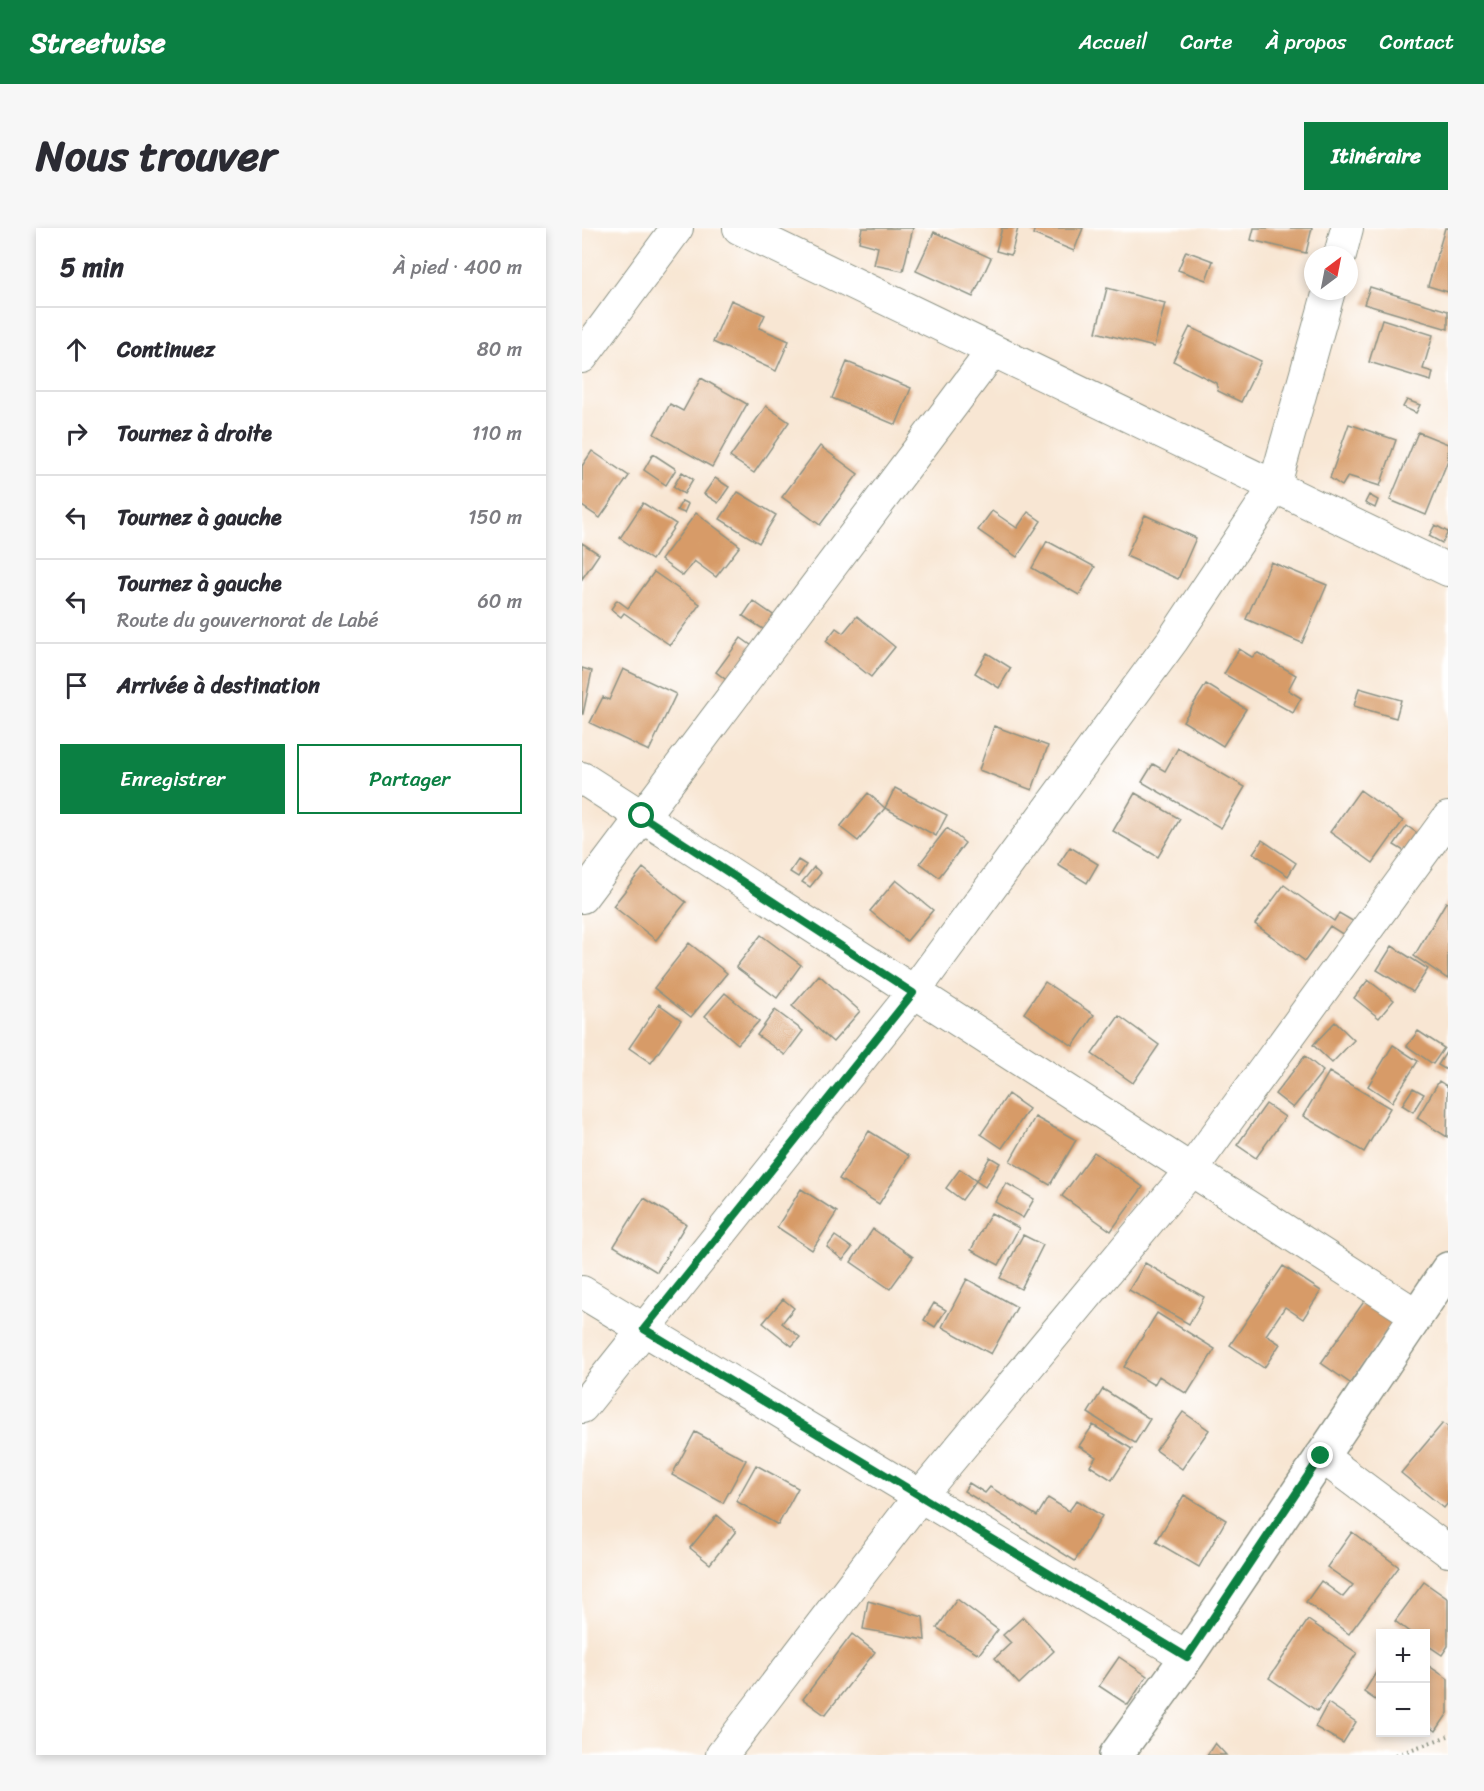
<!DOCTYPE html>
<html lang="fr">
<meta charset="utf-8">
<style>
:root{--surface:#fff;--page:#f7f7f7;--text:#2b2b33;--muted:#7c7c81;--line:#e1e1e2;--accent:#0b8043}
body{margin:0;font-family:Sriracha,sans-serif;background:var(--page);color:var(--text)}
.controls{position:absolute;right:18px;bottom:18px;display:grid;overflow:hidden;border-radius:0px;box-shadow:0 3px 9px #0003}
.controls button{width:54px;height:54px;display:grid;place-items:center;padding:0;border:0;border-bottom:2px solid var(--line);background:var(--surface);color:var(--text);font:30px sans-serif}
.compass{position:absolute;left:722px;top:18px;width:54px;height:54px;border-radius:50%;background:var(--surface);box-shadow:0 3px 9px #0003;rotate:32deg}
.stop{position:absolute;width:18px;height:18px;margin:-14px;border:4px solid #0b8043;border-radius:50%;background:#fff}
.stop.end{background:#0b8043;border-color:#fff;box-shadow:0 2px 6px #0008}
.list{margin:0;padding:0;list-style:none}
h2{display:flex;justify-content:space-between;align-items:center;height:78px;margin:0;padding:0 24px;font-size:26px}
h2 small{font-size:20px;font-weight:400;color:var(--muted)}
.list li{display:grid;grid-template-columns:39px 1fr auto;gap:18px;align-items:center;box-sizing:border-box;height:84px;padding:0 24px;border-top:2px solid var(--line)}
.list b{display:block;font-size:22px;white-space:nowrap}
.list p{margin:0;font-size:20px;white-space:nowrap;color:var(--muted)}
.list em{font-size:20px;font-style:normal;color:var(--muted)}
.actions{display:flex;gap:12px;padding:18px 24px}
.actions a{flex:1;padding:14px 0;border:2px solid var(--accent);border-radius:0px;text-align:center;font-size:21px;color:var(--accent)}
.actions .main{background:var(--accent);color:#fff}
.icon{flex:none;width:33px;height:33px;fill:none;stroke:currentColor;stroke-width:2;stroke-linecap:round;stroke-linejoin:round}
.map{position:relative;flex:none;width:866px;height:1527px;overflow:hidden;border-radius:0px}
header{display:flex;align-items:center;gap:36px;box-sizing:border-box;height:84px;padding:0 30px;background:var(--accent);color:#fff}
header strong{font-size:28px}
nav{display:flex;gap:33px;margin-inline-start:auto;font-size:21px}
.intro{display:flex;align-items:center;justify-content:space-between;box-sizing:border-box;height:144px;padding:0 36px}
h1{margin:0;font-size:42px}
.button{padding:15px 27px;border-radius:0px;background:var(--accent);color:#fff;font-size:21px;font-weight:700}
main{display:flex;gap:36px;padding:0 36px}
aside{flex:1;background:var(--surface);border-radius:0px;box-shadow:0 3px 9px #0003}
.map>svg:first-child{display:block}
.building{fill:#d79b68}
.lines{fill:none;stroke-linecap:round;stroke-linejoin:round}
.minor-casing{stroke:#8c9284;stroke-width:34}
.tertiary-casing{stroke:#8c9284;stroke-width:36}
.path{stroke:#8c9284;stroke-width:4;stroke-dasharray:1.5 4.5;stroke-linecap:butt}
.minor{stroke:#fff;stroke-width:32}
.tertiary{stroke:#fff;stroke-width:33}
.route{stroke:#0b8043;stroke-width:8}
</style>
<header>
<strong>Streetwise</strong>
<nav><a>Accueil</a><a>Carte</a><a>À propos</a><a>Contact</a></nav>
</header>
<div class="intro"><h1>Nous trouver</h1><a class="button">Itinéraire</a></div>
<main>
<aside>
<h2>5 min<small>À pied · 400 m</small></h2>
<ul class="list">
<li><svg class="icon" aria-label="ahead" viewBox="0 0 24 24"><path d="M12 20V5M6 11l6-6 6 6"/></svg><div><b>Continuez</b></div><em>80 m</em></li>
<li><svg class="icon" aria-label="right" viewBox="0 0 24 24"><path d="M7 20v-9h11M14 6l5 5-5 5"/></svg><div><b>Tournez à droite</b></div><em>110 m</em></li>
<li><svg class="icon" aria-label="left" viewBox="0 0 24 24"><path d="M17 20v-9H6M10 6l-5 5 5 5"/></svg><div><b>Tournez à gauche</b></div><em>150 m</em></li>
<li><svg class="icon" aria-label="left" viewBox="0 0 24 24"><path d="M17 20v-9H6M10 6l-5 5 5 5"/></svg><div><b>Tournez à gauche</b><p>Route du gouvernorat de Labé</p></div><em>60 m</em></li>
<li><svg class="icon" aria-label="arrive" viewBox="0 0 24 24"><path d="M6 21V4h12l-3 4 3 4H6"/></svg><div><b>Arrivée à destination</b></div></li>
</ul>
<div class="actions"><a class="main">Enregistrer</a><a>Partager</a></div>
</aside>
<div class="map">
<svg width="866" height="1527" viewBox="0 0 866 1527">
<rect width="100%" height="100%" fill="#fff"/>
<filter id="ink" filterUnits="userSpaceOnUse"><feTurbulence type="fractalNoise" baseFrequency=".0167" numOctaves="2"/><feDisplacementMap in="SourceGraphic" scale="12" xChannelSelector="R" yChannelSelector="G"/><feConvolveMatrix kernelMatrix="1 2 1 2 8 2 1 2 1" color-interpolation-filters="sRGB"/></filter>
<filter id="wash" filterUnits="userSpaceOnUse"><feTurbulence type="fractalNoise" baseFrequency=".008" numOctaves="4" result="noise"/><feDisplacementMap in="SourceGraphic" scale="24" xChannelSelector="R" yChannelSelector="G"/><feGaussianBlur stdDeviation="1.35" result="paint"/><feColorMatrix in="noise" values="0 0 0 0 0 0 0 0 0 0 0 0 0 0 0 0 0 1.4 0 .05"/><feComposite in="paint" operator="in"/></filter>
<g filter="url(#wash)">
<rect width="100%" height="100%" fill="#f8e6d3"/>
<g id="blocks">
<!-- building -->
<path class="building" d="M280,0H331L321,43L292,37L296,19L277,14Z
M420,0H436L429,27L414,23Z
M453,0H501L492,23L451,6Z
M672,0H730L724,25L669,12Z
M863,0H866V64L846,58Z
M352,4L409,30L391,69L334,43Z
M604,23L631,33L624,52L596,42Z
M788,59L866,83V101L782,76Z
M525,60L583,75L572,119L514,104Z
M149,72L183,87L177,100L207,113L194,143L131,114Z
M800,91L851,107L841,141L851,144L849,153L787,134Z
M608,99L679,133L659,174L636,163L634,155L591,133Z
M265,134L329,160L314,197L250,170Z
M119,150L165,176L130,239L72,206L88,176L101,183Z
M825,172L838,177L834,185L821,179Z
M184,178L207,194L172,245L148,229Z
M767,196L814,212L798,258L766,248L760,258L748,250Z
M836,204L866,216V232L844,287L808,272Z
M238,218L276,246L238,297L200,269Z
M10,223L47,248L18,290L0,278V238Z
M71,226L94,241L84,257L62,242Z
M100,244L111,251L102,266L91,259Z
M133,250L147,259L136,275L122,266Z
M156,264L194,287L177,315L138,291Z
M787,267L796,272L793,280L783,275Z
M100,273L106,276L102,285L95,282Z
M61,275L94,296L70,332L38,310Z
M410,283L435,300L446,284L459,293L435,329L396,302Z
M114,285L158,318L134,349L112,333L101,348L79,332Z
M563,287L614,310L596,351L544,328Z
M853,297L866,304L860,315L847,308Z
M465,313L513,339L497,367L450,340Z
M0,315L17,326L0,351Z
M689,334L745,357L720,415L664,391Z
M72,344L118,376L88,417L42,385L39,389L29,381L35,372L46,380Z
M171,373L194,389L184,403L161,388Z
M275,388L313,419L289,449L244,413L254,400L261,405Z
M159,410L173,420L147,454L134,444Z
M657,421L670,429L676,425L714,447L706,462L719,470L711,485L642,446Z
M405,425L429,440L417,460L393,445Z
M0,440L10,443L1,486H0Z
M41,441L94,466L67,523L8,495L21,469L27,472Z
M624,456L664,481L641,518L601,493Z
M777,460L819,472L814,490L772,478Z
M412,498L466,518L450,562L397,542Z
M596,520L663,559L639,600L560,554L571,536L583,543Z
M313,560L365,587L354,608L303,580Z
M778,562L821,593L791,635L748,604Z
M286,565L303,580L276,613L258,599Z
M553,565L598,591L576,629L531,603Z
M825,598L835,605L822,623L812,617Z
M365,600L383,615L357,649L338,635Z
M680,612L714,635L706,648L671,625Z
M488,619L516,636L505,655L476,637Z
M216,632L224,637L216,649L208,644Z
M232,639L239,645L228,659L220,654Z
M61,640L104,674L74,712L31,678Z
M314,652L351,682L325,713L288,683Z
M702,657L752,693L757,685L774,695L765,709L748,698L723,733L673,696Z
M864,674L866,675V751L832,728Z
M179,707L219,737L195,770L154,739Z
M107,715L145,745L109,789L72,760Z
M810,718L846,741L831,764L795,742Z
M237,747L278,783L251,814L210,778Z
M786,752L812,772L797,790L772,770Z
M463,754L512,787L491,818L442,785Z
M143,765L177,793L156,816L123,788Z
M77,776L99,792L69,835L47,820Z
M193,782L221,803L203,827L175,807Z
M537,788L577,817L551,855L510,826Z
M753,794L772,812L750,835L731,817Z
M836,803L862,820L851,836L825,818Z
M811,817L836,833L810,874L786,858Z
M866,821V843L856,837Z
M723,828L741,843L711,880L693,866Z
M747,844L808,880L782,924L721,888Z
M857,853L866,859L865,909L835,890Z
M831,860L842,866L831,884L820,877Z
M426,866L447,881L420,920L399,906Z
M684,876L703,889L674,930L655,917Z
M453,889L494,912L468,957L428,933Z
M287,903L327,928L297,976L257,951Z
M512,924L561,959L529,1003L480,968Z
M408,929L418,935L403,959L394,953Z
M378,941L394,953L380,972L364,960Z
M424,955L452,971L441,990L413,974Z
M219,961L255,984L230,1022L195,999Z
M62,970L104,996L75,1044L32,1018Z
M409,985L437,1000L417,1037L389,1022Z
M291,1001L331,1029L308,1061L269,1034Z
M441,1007L461,1017L439,1061L418,1050Z
M253,1008L270,1020L261,1032L245,1019Z
M563,1035L622,1069L607,1096L547,1062Z
M701,1038L739,1063L721,1091L703,1079L684,1107L698,1116L682,1140L648,1117Z
M385,1051L435,1079L409,1126L360,1099Z
M788,1065L817,1086L768,1155L739,1135Z
M201,1071L212,1080L200,1095L218,1109L210,1118L181,1095Z
M352,1075L364,1082L353,1099L342,1092Z
M575,1085L633,1121L605,1166L577,1148L572,1157L542,1139Z
M521,1161L568,1191L553,1215L506,1185Z
M601,1184L627,1202L600,1241L574,1222Z
M861,1195L866,1199V1275L862,1280L819,1245Z
M511,1197L550,1221L530,1252L508,1238L514,1229L497,1218Z
M113,1204L164,1232L141,1275L90,1247Z
M174,1237L216,1260L196,1297L154,1273Z
M387,1255L403,1265L408,1259L455,1288L466,1270L487,1283L495,1272L520,1288L493,1333L382,1263Z
M602,1267L644,1292L617,1339L574,1314Z
M135,1287L154,1303L128,1336L108,1320Z
M770,1304L817,1339L767,1406L724,1374L739,1353L761,1369L771,1357L745,1339Z
M842,1354L866,1371V1418L860,1427L844,1416V1406H830L813,1393Z
M375,1371L416,1402L397,1426L355,1400Z
M286,1373L341,1389L343,1412L281,1401Z
M441,1389L472,1423L437,1456L413,1430L429,1415L421,1407Z
M726,1392L775,1425L735,1483L687,1450Z
M270,1406L293,1424L243,1487L221,1471Z
M537,1429L565,1448L546,1477L517,1458Z
M844,1436L866,1451V1485L854,1503L844,1496L846,1472L844,1470Z
M798,1438V1475L782,1464Z
M746,1475L774,1494L761,1515L733,1499Z
M633,1515L644,1527H625Z"/>
</g>
</g>
<g filter="url(#ink)">
<use href="#blocks" fill-opacity="0" stroke="#8c9284" stroke-width="1.5"/>
<g class="lines">
<defs>
<path id="minor" d="M157,0L866,342
M758,27L765,0
M0,129L95,0
M0,550L833,1086
M0,669L410,124
M0,1064L605,1429
M0,1179L331,765L590,413L692,260L747,63
M739,1228L866,1323
M140,1527L338,1268L609,942L866,590"/>
<path id="tertiary" d="M534,1527L605,1429L866,1041"/>
</defs>
<!-- minor casing -->
<use href="#minor" class="minor-casing"/>
<!-- tertiary casing -->
<use href="#tertiary" class="tertiary-casing"/>
<!-- path -->
<path class="path" d="M814,1527L866,1508"/>
<!-- minor -->
<use href="#minor" class="minor"/>
<!-- tertiary -->
<use href="#tertiary" class="tertiary"/>
</g>
</g>
<g class="lines" filter="url(#ink)">
<!-- route -->
<path class="route" d="M60,588L331,765L62,1101L605,1429L739,1228"/>
</g>
</svg>
<div class="controls">
<button>+</button>
<button>−</button>
</div>
<svg class="compass" viewBox="-18 -18 36 36"><path d="M0-13l5 13h-10z" fill="#e53935"/><path d="M0 13l5-13h-10z" fill="#7c7c81"/></svg>
<div class="stop" style="left:60px;top:588px"></div>
<div class="stop end" style="left:739px;top:1228px"></div>
</div>
</main>
